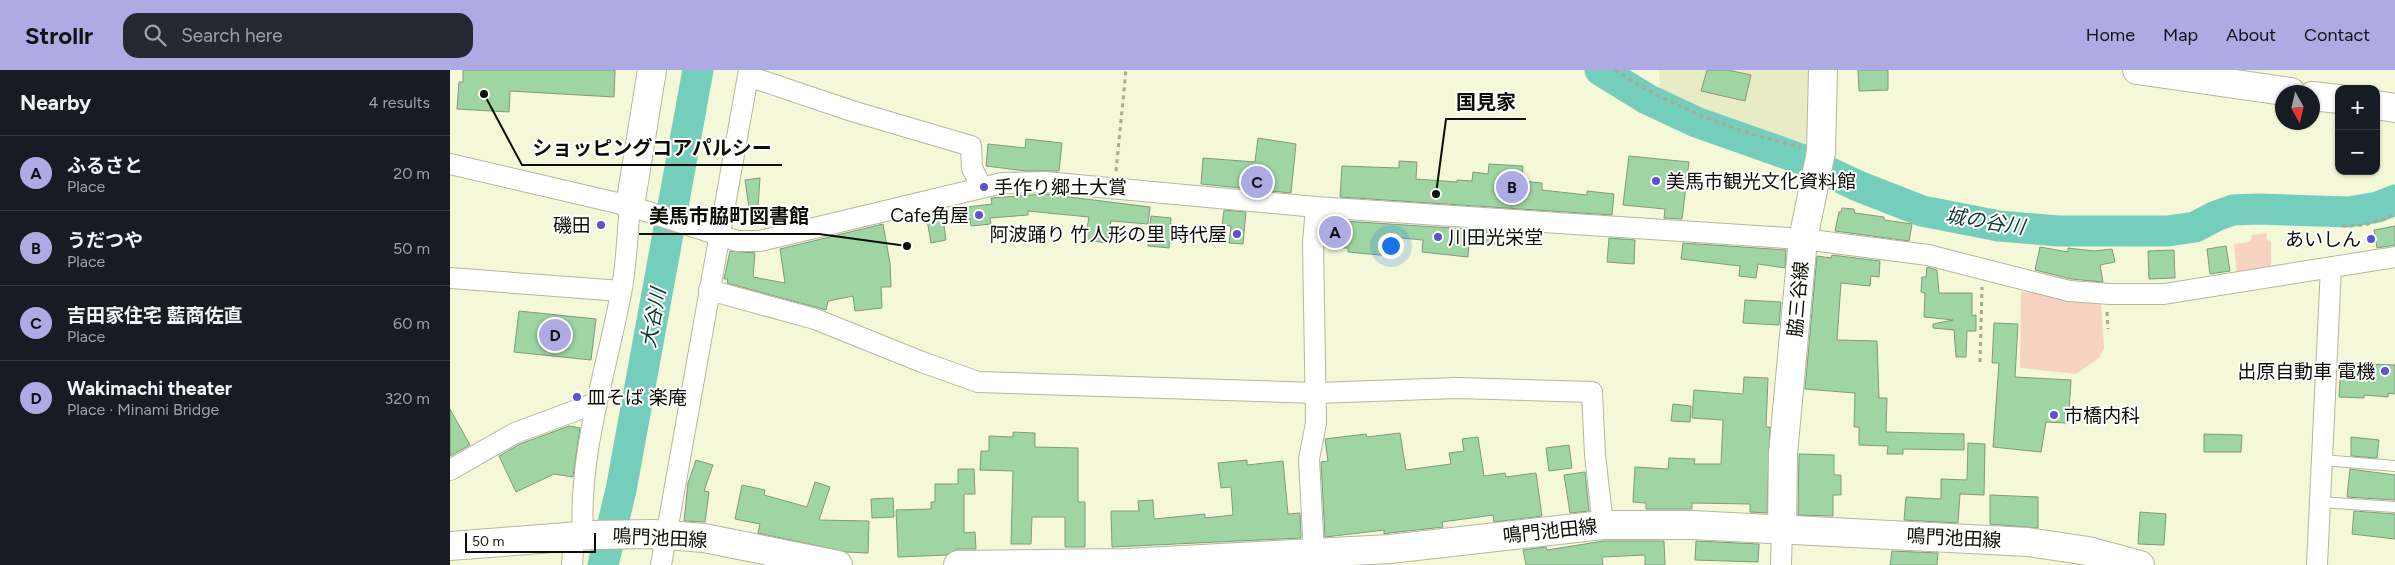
<!DOCTYPE html>
<meta charset="utf-8">
<style>
:root{--surface:#171b24;--page:#242831;--text:#f1f3f6;--muted:#9ea1a6;--line:#363941;--accent:#aeabe4}
body{margin:0;font-family:Figtree,"Noto Sans JP",sans-serif;background:var(--page);color:var(--text)}
.controls{position:absolute;right:15px;top:15px;display:grid;overflow:hidden;border-radius:10px;box-shadow:0 1px 4px #0004}
.controls button{width:45px;height:45px;display:grid;place-items:center;padding:0;border:0;border-bottom:1px solid var(--line);background:var(--surface);color:var(--text);font:25px sans-serif}
.compass{position:absolute;left:1825px;top:15px;width:45px;height:45px;border-radius:50%;background:var(--surface);box-shadow:0 1px 4px #0004;rotate:172deg}
.scale{position:absolute;left:15px;bottom:12px;width:131px;box-sizing:border-box;padding-left:5px;border:2px solid #0d0e05;border-top:0;font-size:14px;line-height:18px;white-space:nowrap;color:#0d0e05;-webkit-text-stroke:4px #fff;paint-order:stroke}
.you{position:absolute;left:940px;top:175px;width:18px;height:18px;margin:-12px;border:4px solid #fff;border-radius:50%;background:#1a73e8;box-shadow:0 0 0 8px #1a73e833}
.badge{display:grid;place-items:center;width:32px;height:32px;border-radius:50%;background:var(--accent);color:#111;font-size:16px;font-weight:700}
.pin{position:absolute;translate:-50% -50%;border:2px solid #fff;box-shadow:0 1px 5px #0006}
.list{margin:0;padding:0;list-style:none}
h2{display:flex;justify-content:space-between;align-items:center;height:65px;margin:0;padding:0 20px;font-size:21px}
h2 small{font-size:16px;font-weight:400;color:var(--muted)}
.list li{display:grid;grid-template-columns:32px 1fr auto;gap:15px;align-items:center;box-sizing:border-box;height:75px;padding:0 20px;border-top:1px solid var(--line)}
.list b{display:block;font-size:19px;white-space:nowrap}
.list p{margin:0;font-size:16px;white-space:nowrap;color:var(--muted)}
.list em{font-size:16px;font-style:normal;color:var(--muted)}
.icon{flex:none;width:28px;height:28px;fill:none;stroke:currentColor;stroke-width:2;stroke-linecap:round;stroke-linejoin:round}
.map{position:relative;flex:none;width:1945px;height:495px;overflow:hidden}
header{display:flex;align-items:center;gap:30px;box-sizing:border-box;height:70px;padding:0 25px;background:var(--accent);color:#111}
header strong{font-size:24px}
nav{display:flex;gap:28px;margin-inline-start:auto;font-size:18px}
.search{width:350px;height:45px;background:var(--page);display:flex;align-items:center;gap:12px;box-sizing:border-box;padding:0 18px;border-radius:15px;color:var(--muted);font-size:19px}
main{display:flex}
aside{flex:1;background:var(--surface)}
.map>svg:first-child{display:block}
.built{fill:#e7ecc5}
.green{fill:#f7d3c3}
.lines{fill:none;stroke-linecap:round;stroke-linejoin:round}
.river{stroke:#75cdbc;stroke-width:31}
.building{fill:#9fd5a3;stroke:#819882}
.lane-casing{stroke:#b5b89b;stroke-width:12}
.street-casing{stroke:#b5b89b;stroke-width:22}
.secondary-casing{stroke:#b5b89b;stroke-width:30}
.primary-casing{stroke:#b5b89b;stroke-width:30}
.path{stroke:#a7aa92;stroke-width:3;stroke-dasharray:4 4;stroke-linecap:butt}
.lane{stroke:#fff;stroke-width:10}
.street{stroke:#fff;stroke-width:20}
.secondary{stroke:#fff;stroke-width:28}
.primary{stroke:#fff;stroke-width:28}
.poi-dot{fill:#5c54cd;stroke:#fff;stroke-width:2}
.labels{text-anchor:middle;dominant-baseline:central;stroke-width:4;stroke-linejoin:round;paint-order:stroke}
.poi-label{font-size:19px;fill:#0d0e05;stroke:#fff;text-anchor:start}
.street-label{font-size:19px;fill:#0d0e05;stroke:#fff}
.water-label{font-size:20px;font-style:italic;fill:#0d3730;stroke:#fff}
.leader{fill:none;stroke:#0d0e05;stroke-width:2}
.callout-dot{fill:#0d0e05;stroke:#fff;stroke-width:2}
.callout-label{font-size:20px;text-anchor:middle;font-weight:bold;fill:#0d0e05;stroke:#fff;stroke-width:4;stroke-linejoin:round;paint-order:stroke}
</style>
<header>
<strong>Strollr</strong>
<div class="search"><svg class="icon" aria-label="search" viewBox="0 0 24 24"><circle cx="10" cy="10" r="6"/><path d="M15 15l6 6"/></svg>Search here</div>
<nav><a>Home</a><a>Map</a><a>About</a><a>Contact</a></nav>
</header>
<main>
<aside>
<h2>Nearby<small>4 results</small></h2>
<ul class="list">
<li><span class="badge">A</span><div><b>ふるさと</b><p>Place</p></div><em>20 m</em></li>
<li><span class="badge">B</span><div><b>うだつや</b><p>Place</p></div><em>50 m</em></li>
<li><span class="badge">C</span><div><b>吉田家住宅 藍商佐直</b><p>Place</p></div><em>60 m</em></li>
<li><span class="badge">D</span><div><b>Wakimachi theater</b><p>Place · Minami Bridge</p></div><em>320 m</em></li>
</ul>
</aside>
<div class="map">
<svg width="1945" height="495" viewBox="0 0 1945 495">
<rect width="100%" height="100%" fill="#f4f8d8"/>
<!-- built -->
<path class="built" d="M1209,0H1365L1366,77L1293,55L1210,20Z"/>
<!-- green -->
<path class="green" d="M1816,163L1817,170L1821,171V201L1787,206L1784,174L1800,172L1802,165Z
M1579,221L1651,231L1654,278L1649,288L1626,304L1570,298L1571,222Z"/>
<g class="lines">
<!-- river -->
<path class="river" d="M1150,0L1197,29L1246,52L1351,89L1408,116L1472,141L1549,156L1608,161H1718L1745,157L1766,146L1783,140L1808,139L1899,142L1928,137L1945,130
M153,495L171,420L248,0"/>
</g>
<!-- building -->
<path class="building" d="M13,0H165L164,27L60,21L59,42L7,39L9,12H13Z
M1257,0H1278L1301,5L1295,31L1251,21Z
M1408,0H1438V20L1409,21Z
M808,68L846,74L841,123L751,114L753,88L805,92Z
M576,69L612,73L609,101H576L536,96L538,74L575,78Z
M1179,86L1239,92L1232,149L1214,148L1215,139L1173,135Z
M949,91L967,92L966,109L1007,112V110L1022,111L1023,102L1038,104L1039,94L1073,96L1072,111L1092,113V120L1137,125V121L1164,124L1162,145L890,127L892,96L949,98Z
M310,108L307,151H301L295,110Z
M595,124L700,137L698,154L661,151L657,173L635,170L639,147L578,141V145L540,148L541,154L521,156L520,149L503,150L502,139L542,134L541,128Z
M1392,138L1404,139L1405,143L1434,147V150L1462,154L1459,171L1385,161L1389,142H1391Z
M774,140L796,142L793,174L779,173L781,156L772,155Z
M492,141L496,170L481,173L476,144Z
M701,146L721,148L719,178L698,176Z
M877,150L1048,161L1047,174L1019,172L1018,187L972,182L973,170L941,167L940,186L898,182V178L875,177Z
M433,154L440,193L441,217H431L432,238L405,241L403,226L378,231L376,240L277,213L278,209H274L280,181L305,183L303,207L335,213L330,179Z
M1945,156V175L1927,178L1924,160Z
M1159,168L1185,170L1184,194L1157,192Z
M1233,173L1336,180L1335,198L1308,194L1306,208L1289,206L1290,196L1231,189Z
M1776,176L1780,201L1760,204L1757,179Z
M1590,177L1618,182V178L1644,181L1662,179L1665,192L1650,195L1653,212L1621,209L1585,200Z
M1724,180L1725,208L1699,209L1698,181Z
M1382,185L1430,191L1429,207L1421,206L1420,216L1391,213L1387,270L1427,271L1429,328H1437L1436,362L1514,364V380L1453,379V384H1437L1438,376L1409,375V357H1404L1405,323L1355,319L1367,186L1381,188Z
M1477,197L1487,200L1489,223H1522V246L1526,245V261H1517L1516,287H1506L1504,260L1483,258V254L1503,250L1474,247L1475,223L1471,222L1472,207H1476Z
M1295,230L1331,232L1329,255L1293,253Z
M69,241L146,249L141,290L64,282Z
M1544,253L1568,254L1565,307L1621,310L1619,341L1615,342L1616,353L1596,352L1591,382L1543,377L1549,293H1542Z
M1891,293L1945,295V324L1938,323V327L1914,325V328L1889,327Z
M1294,307L1318,308L1316,357H1320L1317,443L1300,442V434L1242,433V439H1196V433L1183,432L1185,397L1218,399L1219,388L1245,389L1244,394H1271L1273,350L1242,348L1244,320L1293,324Z
M1223,334L1241,336L1240,352L1221,351Z
M0,339L20,375L0,386Z
M119,356L130,358L123,407L104,404L66,422L49,386L70,374Z
M563,362L585,363V377L628,378V432H635V477H615V447H582L581,474H561L563,401L530,400L531,381H539V366L563,367Z
M950,363L956,400L1001,394L999,383L1014,381L1012,369L1028,367L1034,406L1055,403L1056,407L1086,403L1092,446L1044,452L1043,445L992,452L993,457L939,463L934,464V460L875,467L871,392L878,391L875,369L916,364L917,367Z
M1754,364L1792,365L1791,382H1754Z
M1901,367L1929,370L1927,388L1901,386Z
M1518,373L1535,374L1534,425L1510,424L1508,453L1454,450L1456,427L1491,429V409L1517,410Z
M1119,375L1122,398L1099,401L1096,378Z
M1349,384L1384,385V405H1391V425H1383V446L1348,445Z
M246,390L263,395L254,421L259,422L255,452L234,451L238,413Z
M797,390V395L833,391L838,444L850,443L851,468L662,477L661,441H689L688,431L703,430L704,449L755,444V448L783,445L781,417L771,418L768,393Z
M508,399H524L525,424H514V463L525,462L526,479H507L497,485L448,487L446,440L481,439V432H485V414H508Z
M1900,399L1945,405V430L1897,427Z
M1135,402L1139,441L1120,443L1114,405Z
M365,412L380,417L369,450L419,451L418,483L396,482L308,463L310,454L285,449L292,415L315,420L314,425L357,437Z
M1540,425L1588,427V458L1540,454Z
M443,428L444,447L422,448L421,429Z
M1904,441L1945,444V469L1902,464Z
M1690,442L1716,444L1714,475L1688,474Z
M1154,471H1214L1215,495H1195V485L1152,487L1153,495H1076L1073,480L1096,477L1097,480Z
M1246,471L1309,474L1308,492L1245,490Z
M1442,481L1488,483L1487,495H1440Z"/>
<g class="lines">
<defs>
<path id="lane" d="M1872,390L1945,396
M1870,432L1945,437"/>
<path id="street" d="M298,6L402,41L521,76L522,98L532,118
M0,94L180,136L287,171H310L552,113L595,112L866,137L1353,169L1478,185L1619,221L1660,224H1714L1945,187
M0,208L171,221
M259,220L365,249L472,292L528,312L866,323L1007,318L1142,322L1145,385L1153,455
M0,400L65,363L146,333
M133,466C128,384 156,303 171,223C177,194 177,164 180,136
M864,483L859,389L866,353L863,173L866,137
M122,495L124,468
M211,495L299,0
M1331,495L1332,459
M1867,495L1881,197"/>
<path id="secondary" d="M180,136L202,0
M1332,459L1333,384L1353,169L1371,82L1373,0"/>
<path id="primary" d="M1687,0L1841,22
M1862,26L1889,29
M1926,35L1945,38
M0,476L142,465L203,464L254,468L388,495
M508,495L676,493L940,479L1153,455H1243L1578,472L1638,481L1690,495"/>
</defs>
<!-- lane casing -->
<use href="#lane" class="lane-casing"/>
<!-- street casing -->
<use href="#street" class="street-casing"/>
<!-- secondary casing -->
<use href="#secondary" class="secondary-casing"/>
<!-- primary casing -->
<use href="#primary" class="primary-casing"/>
<!-- path -->
<path class="path" d="M1165,0C1221,37 1285,62 1351,77
M666,101L676,0
M1892,156L1915,155L1945,145
M1657,242L1658,259
M1530,292L1532,217"/>
<!-- lane -->
<use href="#lane" class="lane"/>
<!-- street -->
<use href="#street" class="street"/>
<!-- secondary -->
<use href="#secondary" class="secondary"/>
<!-- primary -->
<use href="#primary" class="primary"/>
</g>
<!-- markers -->
<g class="poi-dot">
<circle cx="1206" cy="111" r="5"/>
<circle cx="534" cy="117" r="5"/>
<circle cx="529" cy="145" r="5"/>
<circle cx="151" cy="155" r="5"/>
<circle cx="787" cy="164" r="5"/>
<circle cx="988" cy="167" r="5"/>
<circle cx="1921" cy="169" r="5"/>
<circle cx="1935" cy="301" r="5"/>
<circle cx="127" cy="327" r="5"/>
<circle cx="1604" cy="345" r="5"/>
</g>
<g class="labels">
<!-- poi labels -->
<g class="poi-label">
<text x="1216" y="111">美馬市観光文化資料館</text>
<text x="544" y="117">手作り郷土大賞</text>
<text x="519" y="145" text-anchor="end">Cafe角屋</text>
<text x="141" y="155" text-anchor="end">磯田</text>
<text x="777" y="164" text-anchor="end">阿波踊り 竹人形の里 時代屋</text>
<text x="998" y="167">川田光栄堂</text>
<text x="1911" y="169" text-anchor="end">あいしん</text>
<text x="1925" y="301" text-anchor="end">出原自動車 電機</text>
<text x="137" y="327">皿そば 楽庵</text>
<text x="1614" y="345">市橋内科</text>
</g>
<!-- street labels -->
<g class="street-label">
<text transform="translate(1348 229) rotate(-85)">脇三谷線</text>
<text transform="translate(1100 461) rotate(-6)">鳴門池田線</text>
<text transform="translate(210 468) rotate(3)">鳴門池田線</text>
<text transform="translate(1504 468) rotate(3)">鳴門池田線</text>
</g>
<!-- water labels -->
<g class="water-label">
<text transform="translate(1535 151) rotate(9)">城の谷川</text>
<text transform="translate(203 248) rotate(-80)">大谷川</text>
</g>
</g>
<!-- callouts -->
<path class="leader" d="M986 124L996 49H1076M34 24L72 95H332M457 176L369 164H189"/>
<g class="callout-dot">
<circle cx="986" cy="124" r="5"/>
<circle cx="34" cy="24" r="5"/>
<circle cx="457" cy="176" r="5"/>
</g>
<g class="callout-label">
<text x="1036" y="39">国見家</text>
<text x="202" y="85">ショッピングコアパルシー</text>
<text x="279" y="153">美馬市脇町図書館</text>
</g>
</svg>
<div class="controls">
<button>+</button>
<button>−</button>
</div>
<svg class="compass" viewBox="-18 -18 36 36"><path d="M0-13l5 13h-10z" fill="#e53935"/><path d="M0 13l5-13h-10z" fill="#9ea1a6"/></svg>
<div class="scale">50 m</div>
<div class="you"></div>
<div class="pin badge" style="left:885px;top:162px">A</div>
<div class="pin badge" style="left:1062px;top:117px">B</div>
<div class="pin badge" style="left:807px;top:112px">C</div>
<div class="pin badge" style="left:105px;top:265px">D</div>
</div>
</main>
